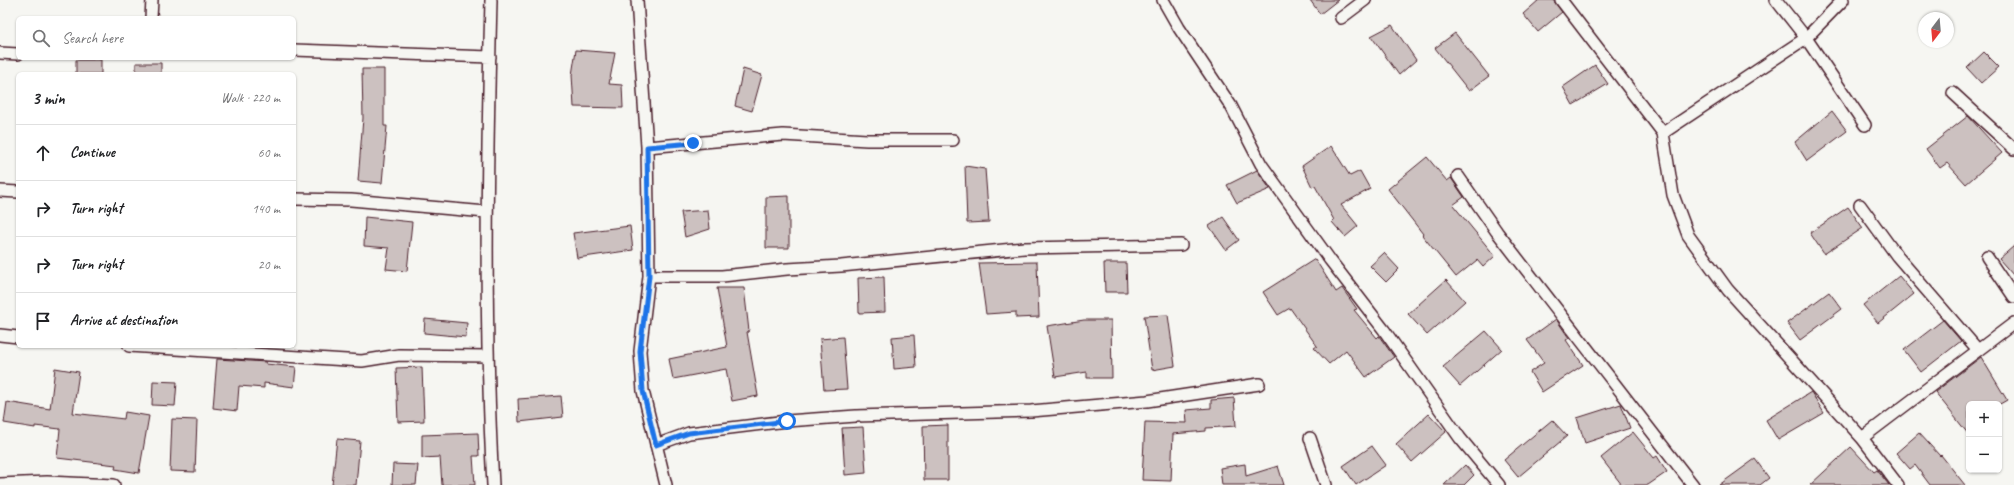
<!DOCTYPE html>
<meta charset="utf-8">
<style>
:root{--surface:#fff;--page:#f6f6f6;--text:#202124;--muted:#757577;--line:#e0e0e0}
body{margin:0;font-family:Caveat,sans-serif;background:var(--page);color:var(--text)}
.controls{position:absolute;right:12px;bottom:12px;display:grid;overflow:hidden;border-radius:6px;box-shadow:0 1px 3px #0004}
.controls button{width:36px;height:36px;display:grid;place-items:center;padding:0;border:0;border-bottom:1px solid var(--line);background:var(--surface);color:var(--text);font:20px sans-serif}
.compass{position:absolute;left:1918px;top:12px;width:36px;height:36px;border-radius:50%;background:var(--surface);box-shadow:0 1px 3px #0004;rotate:196deg}
.stop{position:absolute;width:12px;height:12px;margin:-9px;border:3px solid #1a73e8;border-radius:50%;background:#fff}
.stop.end{background:#1a73e8;border-color:#fff;box-shadow:0 1px 4px #0008}
.list{margin:0;padding:0;list-style:none}
h2{display:flex;justify-content:space-between;align-items:center;height:52px;margin:0;padding:0 16px;font-size:17px}
h2 small{font-size:13px;font-weight:400;color:var(--muted)}
.list li{display:grid;grid-template-columns:26px 1fr auto;gap:12px;align-items:center;box-sizing:border-box;height:56px;padding:0 16px;border-top:1px solid var(--line)}
.list b{display:block;font-size:15px;white-space:nowrap}
.list em{font-size:13px;font-style:normal;color:var(--muted)}
.icon{flex:none;width:22px;height:22px;fill:none;stroke:currentColor;stroke-width:2;stroke-linecap:round;stroke-linejoin:round}
.map{position:relative;flex:none;width:2014px;height:485px;overflow:hidden}
.search{position:absolute;background:var(--surface);box-shadow:0 1px 3px #0004;left:16px;top:16px;width:280px;height:44px;display:flex;align-items:center;gap:10px;box-sizing:border-box;padding:0 14px;border-radius:6px;color:var(--muted);font-size:15px}
.panel{position:absolute;background:var(--surface);box-shadow:0 1px 3px #0004;left:16px;top:72px;width:280px;height:276px;border-radius:6px}
.map>svg:first-child{display:block}
.building{fill:#ccc1c0;stroke:#4a1f2b}
.lines{fill:none;stroke-linecap:round;stroke-linejoin:round}
.minor-casing{stroke:#4a1f2b;stroke-width:14}
.minor{stroke:#f6f6f2;stroke-width:11}
.route{stroke:#1a73e8;stroke-width:5}
</style>
<div class="map">
<svg width="2014" height="485" viewBox="0 0 2014 485">
<rect width="100%" height="100%" fill="#f6f6f2"/>
<filter id="ink" filterUnits="userSpaceOnUse"><feTurbulence type="fractalNoise" baseFrequency=".025" numOctaves="2"/><feDisplacementMap in="SourceGraphic" scale="8" xChannelSelector="R" yChannelSelector="G"/><feConvolveMatrix kernelMatrix="1 2 1 2 8 2 1 2 1" color-interpolation-filters="sRGB"/></filter>
<g filter="url(#ink)">
<!-- building -->
<path class="building" d="M1310,0H1338L1320,14Z
M1539,0H1553L1562,12L1538,32L1523,14Z
M1392,25L1416,60L1399,75L1371,36Z
M1455,33L1489,76L1469,91L1435,48Z
M576,50L615,53L609,84L622,85L623,108L574,107L572,75Z
M1984,52L1999,67L1981,83L1967,68Z
M76,60H101V74H76Z
M136,63H161V74H136Z
M1595,65L1608,84L1573,105L1563,87Z
M362,69H384V126H387L382,183L358,181L363,118Z
M743,69L762,75L752,111L735,106Z
M1832,111L1847,131L1807,161L1795,142Z
M1968,116L2002,153L1966,184L1947,163L1940,168L1926,149Z
M1331,146L1350,176L1360,171L1370,189L1341,205L1358,226L1345,237L1332,222L1334,220L1315,186L1312,187L1302,166Z
M1427,157L1447,181L1451,178L1464,197L1453,205L1495,256L1483,267L1477,260L1456,277L1422,235L1423,234L1388,189Z
M965,166L985,169L989,222L967,223Z
M1257,170L1270,189L1237,203L1227,185Z
M789,196V248H766V197Z
M1848,207L1863,228L1824,254L1810,233Z
M708,210L710,229L685,237L681,212Z
M365,217L412,222L407,271L386,269L389,248L364,246Z
M1223,217L1239,240L1226,250L1209,226Z
M630,226L633,250L577,258L573,233Z
M2014,246V276L1999,259Z
M1384,253L1399,269L1386,282L1370,266Z
M1315,259L1336,292L1342,288L1357,309L1354,310L1377,338L1379,336L1394,357L1366,377L1346,350L1329,364L1314,348L1317,346L1290,308L1278,315L1263,292Z
M1037,262L1039,317L1016,318V312L986,314L979,263Z
M1104,263H1126L1127,292H1105Z
M1899,276L1914,294L1878,323L1863,305Z
M884,277L885,312L859,313L858,278Z
M1446,280L1465,301L1427,335L1408,314Z
M717,288H744L749,331L747,332L758,396L732,401L726,369L673,379L669,359L727,347Z
M1829,292L1842,309L1800,340L1787,323Z
M1168,315L1175,366L1152,370L1144,316Z
M425,319L467,323L466,337L424,333Z
M1556,319L1569,338L1566,340L1583,365L1542,392L1530,372L1544,363L1527,340Z
M1084,320H1111L1112,378H1087V372L1055,377L1047,326Z
M1943,320L1961,341L1921,372L1904,350Z
M1486,331L1502,349L1460,386L1443,367Z
M914,335L916,367L894,369L892,337Z
M843,337L847,389L824,390L820,339Z
M1981,357L2007,400L2000,404H1969V435L1935,392Z
M217,359L266,362V364L296,367L294,387L264,383V388L239,386L237,411L213,408Z
M422,367L424,421L398,422L396,368Z
M55,368L79,372L73,413L124,419L125,412L149,416L139,473L115,469L116,465L57,458L60,429L35,426V428L4,423L7,402L50,409Z
M153,381L177,382L175,406L152,405Z
M1811,392L1824,413L1778,440L1766,420Z
M561,396L563,417L519,422L518,399Z
M1234,398L1236,426L1206,428V431L1173,434L1171,481L1142,480L1145,422L1187,423L1186,410L1211,408V400Z
M1621,404L1630,428L1585,443L1577,418Z
M1429,414L1446,432L1412,462L1396,444Z
M172,419L197,420L195,472L170,471Z
M1552,420L1567,436L1518,477L1504,460Z
M948,425V480H924L923,426Z
M863,427L866,473L845,475L842,428Z
M1633,432L1654,458L1657,456L1667,472L1648,485H1622L1601,458Z
M478,433L479,456H473L475,485H442L440,457L422,458V435Z
M1919,433L1940,456L1941,455L1965,485H1930L1915,465L1910,469L1896,453Z
M337,439L360,441L356,485H332Z
M1372,446L1386,465L1356,485L1343,466Z
M1851,447L1874,472L1877,470L1889,485H1810Z
M1755,459L1769,478L1760,485H1719Z
M393,464L418,465L416,485H392Z
M1245,464L1246,476L1278,466L1284,485H1222L1220,468Z
M1465,465L1474,475L1464,485H1444Z"/>
<g class="lines">
<defs>
<path id="minor" d="M491,0C487,162 484,323 493,485
M637,0L647,147
M1163,0L1179,28L1231,106L1261,164L1330,260L1384,330L1460,438L1499,485
M1561,0L1663,133L1673,195L1688,235L1728,290L1862,438L1898,485
M1776,0L1806,38L1865,125
M151,18L152,0
M1341,18L1365,0
M294,50L490,57
M0,53L18,54
M1953,93L2014,149
M1663,133L1806,38L1843,0
M1458,176L1497,232L1693,485
M0,191L18,192
M294,199L351,200L486,212
M1860,205L1897,256L1978,350
M1987,257L2014,297
M649,276H722L787,269L841,266L1024,248L1181,245
M0,335L18,337
M129,346L362,361L399,355L488,356
M1310,438L1326,485
M1862,438L2014,323
M656,445L689,433L787,421L856,416L1031,411L1147,401L1259,384
M0,484L47,482L114,485
M666,485L643,391L640,351L649,276L647,147L783,135L867,140H953"/>
</defs>
<!-- minor casing -->
<use href="#minor" class="minor-casing"/>
<!-- minor -->
<use href="#minor" class="minor"/>
</g>
</g>
<g class="lines" filter="url(#ink)">
<!-- route -->
<path class="route" d="M693,143L647,147L649,276L640,351L643,391L656,445L689,433L787,421"/>
</g>
</svg>
<div class="controls">
<button>+</button>
<button>−</button>
</div>
<svg class="compass" viewBox="-18 -18 36 36"><path d="M0-13l5 13h-10z" fill="#e53935"/><path d="M0 13l5-13h-10z" fill="#757577"/></svg>
<div class="stop" style="left:787px;top:421px"></div>
<div class="stop end" style="left:693px;top:143px"></div>
<div class="search"><svg class="icon" aria-label="search" viewBox="0 0 24 24"><circle cx="10" cy="10" r="6"/><path d="M15 15l6 6"/></svg>Search here</div>
<section class="panel">
<h2>3 min<small>Walk · 220 m</small></h2>
<ul class="list">
<li><svg class="icon" aria-label="ahead" viewBox="0 0 24 24"><path d="M12 20V5M6 11l6-6 6 6"/></svg><div><b>Continue</b></div><em>60 m</em></li>
<li><svg class="icon" aria-label="right" viewBox="0 0 24 24"><path d="M7 20v-9h11M14 6l5 5-5 5"/></svg><div><b>Turn right</b></div><em>140 m</em></li>
<li><svg class="icon" aria-label="right" viewBox="0 0 24 24"><path d="M7 20v-9h11M14 6l5 5-5 5"/></svg><div><b>Turn right</b></div><em>20 m</em></li>
<li><svg class="icon" aria-label="arrive" viewBox="0 0 24 24"><path d="M6 21V4h12l-3 4 3 4H6"/></svg><div><b>Arrive at destination</b></div></li>
</ul>
</section>
</div>
